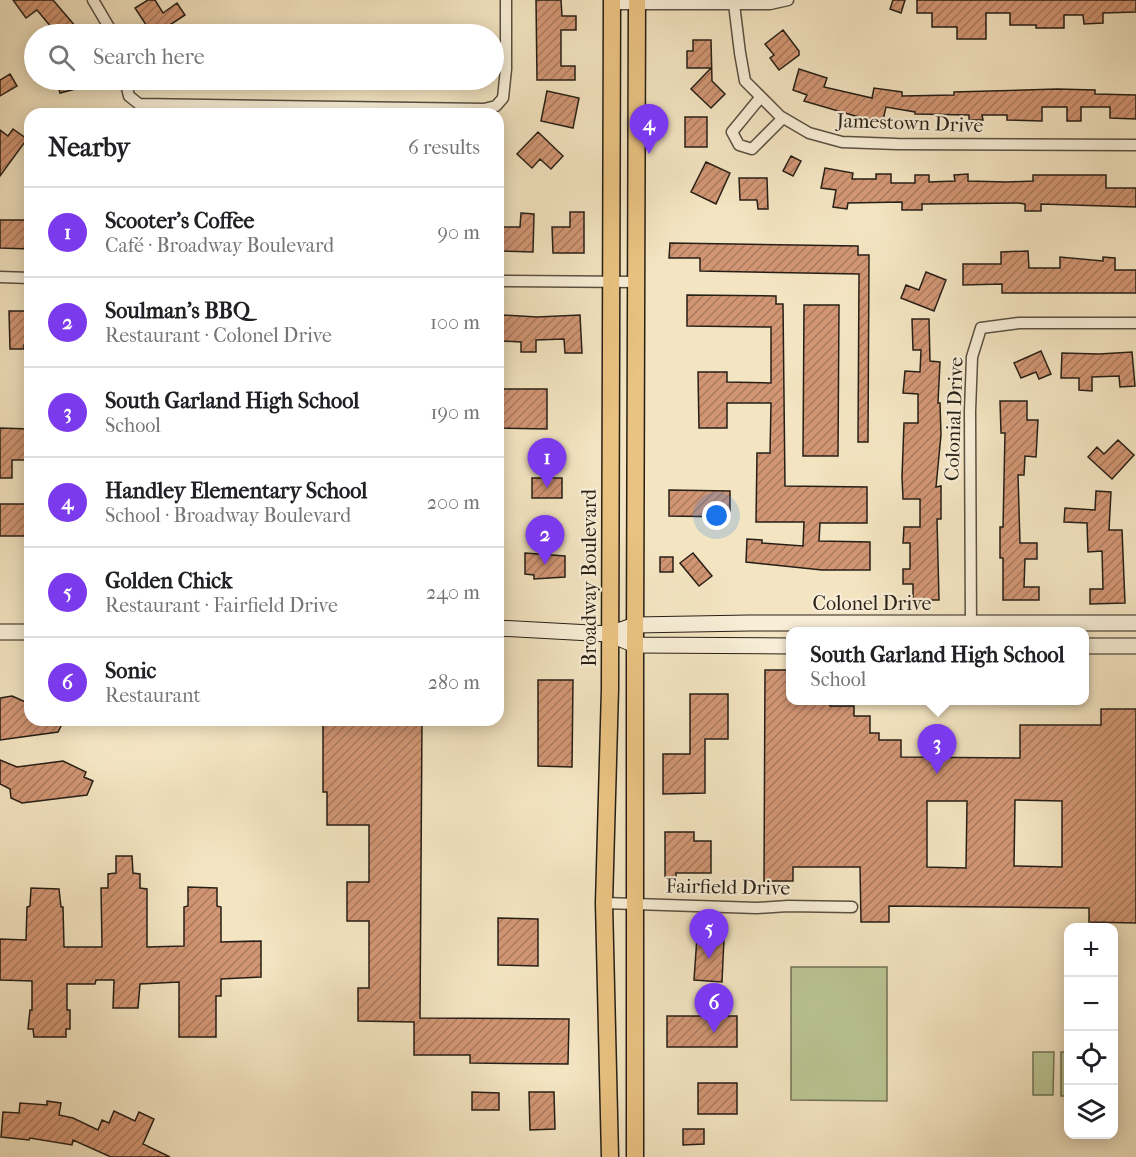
<!DOCTYPE html>
<meta charset="utf-8">
<style>
:root{--surface:#fff;--page:#f2f2f2;--text:#202124;--muted:#757577;--line:#e0e0e0;--accent:#7c3aed}
body{margin:0;font-family:"IM FELL French Canon",serif;background:var(--page);color:var(--text)}
.controls{position:absolute;right:18px;bottom:18px;display:grid;overflow:hidden;border-radius:12px;box-shadow:0 3px 15px #0003}
.controls button{width:54px;height:54px;display:grid;place-items:center;padding:0;border:0;border-bottom:2px solid var(--line);background:var(--surface);color:var(--text);font:30px sans-serif}
.you{position:absolute;left:717px;top:516px;width:21px;height:21px;margin:-15px;border:4px solid #fff;border-radius:50%;background:#1a73e8;box-shadow:0 0 0 9px #1a73e833}
.badge{display:grid;place-items:center;width:39px;height:39px;border-radius:50%;background:var(--accent);color:#fff;font-size:20px;font-weight:700}
.pin{position:absolute;translate:-50% -50px;filter:drop-shadow(0 2px 3px #0008)}
.pin::after{content:'';position:absolute;top:32px;width:21px;height:18px;background:inherit;clip-path:polygon(0 0,100% 0,50% 100%)}
.popup{position:absolute;left:786px;top:627px;width:303px;height:78px;box-sizing:border-box;display:grid;place-content:center;border-radius:12px;background:var(--surface);filter:drop-shadow(0 2px 4px #0005);font-size:20px;white-space:nowrap;color:var(--muted)}
.popup b{font-size:22px;color:var(--text)}
.popup::after{content:'';position:absolute;left:50%;top:100%;margin-left:-12px;border:12px solid transparent;border-top-color:var(--surface)}
.list{margin:0;padding:0;list-style:none}
h2{display:flex;justify-content:space-between;align-items:center;height:78px;margin:0;padding:0 24px;font-size:26px}
h2 small{font-size:20px;font-weight:400;color:var(--muted)}
.list li{display:grid;grid-template-columns:39px 1fr auto;gap:18px;align-items:center;box-sizing:border-box;height:90px;padding:0 24px;border-top:2px solid var(--line)}
.list b{display:block;font-size:22px;white-space:nowrap}
.list p{margin:0;font-size:20px;white-space:nowrap;color:var(--muted)}
.list em{font-size:20px;font-style:normal;color:var(--muted)}
.icon{flex:none;width:33px;height:33px;fill:none;stroke:currentColor;stroke-width:2;stroke-linecap:round;stroke-linejoin:round}
.map{position:relative;flex:none;width:1136px;height:1157px;overflow:hidden}
.search{position:absolute;background:var(--surface);box-shadow:0 3px 15px #0003;left:24px;top:24px;width:480px;height:66px;display:flex;align-items:center;gap:15px;box-sizing:border-box;padding:0 21px;border-radius:33px;color:var(--muted);font-size:22px}
.panel{position:absolute;background:var(--surface);box-shadow:0 3px 15px #0003;left:24px;top:108px;width:480px;height:618px;border-radius:18px}
.map>svg:first-child{display:block}
.green{fill:#bac594;stroke:#707255;stroke-width:1.5}
.building{fill:url(#building-hatch);stroke:#261f16;stroke-width:1.5;fill-rule:evenodd}
.lines{fill:none;stroke-linecap:round;stroke-linejoin:round}
.street-casing{stroke:#5a5041;stroke-width:13}
.secondary-casing{stroke:#261f16;stroke-width:17}
.primary-casing{stroke:#261f16;stroke-width:19}
.street{stroke:#f8eed7;stroke-width:10}
.secondary{stroke:#f8eed7;stroke-width:15}
.primary{stroke:#eac281;stroke-width:16}
.labels{text-anchor:middle;dominant-baseline:central;stroke-width:4.5;stroke-linejoin:round;paint-order:stroke}
.street-label{font-size:20px;fill:#261f16;stroke:#f8eed7}
</style>
<div class="map">
<svg width="1136" height="1157" viewBox="0 0 1136 1157">
<defs>
<pattern id="building-hatch" width="6" height="6" patternUnits="userSpaceOnUse" patternTransform="scale(1.5)"><rect width="6" height="6" fill="#d29674"/><path d="M-1 1l2-2M0 6l6-6M5 7l2-2" fill="none" stroke="#aa7a5e"/></pattern>
</defs>
<rect width="100%" height="100%" fill="#f4e5c2"/>
<filter id="stains"><feTurbulence type="fractalNoise" baseFrequency=".00333" numOctaves="4"/><feColorMatrix values="0 0 0 0 .2 0 0 0 0 .09 0 0 0 0 .02 0 0 0 .5 -.17"/></filter>
<radialGradient id="worn" r=".72"><stop offset=".6" stop-color="#630" stop-opacity="0"/><stop offset="1" stop-color="#630" stop-opacity=".3"/></radialGradient>
<!-- green -->
<path class="green" d="M791,967H887V1101L791,1100Z
M1033,1052H1054L1053,1095H1033Z
M1061,1052H1068V1096H1061Z"/>
<!-- building -->
<path class="building" d="M13,0H53L82,34H57L37,10L26,18Z
M148,0H155L163,13L177,3L185,15L156,34H152L135,8Z
M536,0H561L562,16H576V30H561V66H575V80H537Z
M893,0H905L901,13L890,9Z
M917,0H1136V12L1103,13V23L1084,24L1083,15H1064V28H1036V25H1010V13H986V39H957V27H932V13H917Z
M783,30L799,51V55L779,70L770,58L774,55L765,44Z
M693,40H711L712,81L725,94L711,108L691,89L711,68H687V51H693Z
M799,69L827,78L824,87L872,98L874,88L902,92V96L954,95V92L1057,89L1095,90V94L1136,95V119L1110,118V107H1081V121H1067V107H1042V121L1007,120V115H982L983,120H969V115L915,114V112L886,107L883,120L862,118L804,101L807,95L793,90Z
M10,74L17,86L0,96V80Z
M56,80H99V83L60,93Z
M547,91L579,98L573,128L541,121Z
M685,117H707V147H685Z
M13,129L27,139L0,176V130L8,136Z
M538,132L563,156L551,169L540,159L532,168L517,154Z
M791,156L801,161L793,176L783,171Z
M706,162L730,173L716,204L691,192Z
M825,168L853,173L852,179H876V174H891V183H915V175H929V182L955,181L954,175L968,174V181L1007,182L1033,181V175H1106V188H1136V207L1041,204V211H1025V204L1018,203L922,204V210H902V202L848,203L847,209L833,207L836,190L821,188Z
M739,178H767L768,209H758L757,200H740Z
M570,212H584V253H553L552,227H570Z
M521,213L534,214L533,252L503,251V227H520Z
M0,220H30V249L0,248Z
M670,243L858,246V255H869L868,442H858L859,274L700,271V258H669Z
M1028,251L1029,268H1060V257L1103,261V257L1115,258V270H1136V293H1002V284L963,285V264H1001V252Z
M926,272L946,280L934,311L901,298L906,285L919,290Z
M687,295L776,296V304H783L785,486L867,487V523H820L819,541L870,542V570H822L746,562L747,539L762,540V543L803,546L804,522H756L757,453H770L771,403H727V428H699L698,372H727V382L771,383V327L687,326Z
M804,305H839L838,456H803Z
M9,311H30V345H24V349H10Z
M503,315L537,317L580,315L582,353H565L564,339L536,340V352H521V342L502,341Z
M912,319H929L930,361L940,362L938,403H940L941,435L936,487L941,486V519H937L939,600H913V584H903V569H910V543H903L904,527H920V499H903L902,477L904,423H918V394L903,393L905,371L920,372L921,350H913Z
M1041,351L1051,374L1039,379L1036,372L1021,378L1014,363Z
M1132,352L1135,386L1120,387L1119,376L1092,377V391L1079,390V378H1061L1062,353L1099,354Z
M498,389H547V429L498,428Z
M1000,401H1027V420H1038L1036,457L1025,456L1024,475H1018L1020,543H1037V559H1025L1024,587H1039V600H1003V558H1000V527H1003L1005,433H1001Z
M0,428L30,429V460H12V478H0Z
M1118,440L1134,455L1112,479L1088,457L1097,447L1104,454Z
M532,478H562V498H532Z
M669,490L730,491V517L669,516Z
M1096,491L1111,492L1109,530H1122L1125,603L1090,604V589H1103L1102,551L1088,552L1087,523L1064,522L1065,508L1095,510Z
M0,504H30V536H0Z
M525,553L565,556V577L534,579V575L525,574Z
M693,553L712,576L699,586L680,563Z
M660,557H673V572H660Z
M765,670H790V700H830V706H854V716H870V733H879V740H901V757L1020,758V725H1101V709H1136V923L1089,922V908L889,906V922H861L860,867H793V881H764ZM1015,800L1062,801V867L1014,866ZM927,801H967L966,868L927,867Z
M538,680H573L572,767L538,766Z
M690,694H728V739H705V793L663,794V754H690Z
M12,696L30,704V720H64L58,732L0,740V698Z
M323,720H422L420,1018L569,1019L568,1064L470,1063V1055H414V1022L358,1021V988H369V921H347V882H369V825H327V792H323Z
M0,760L17,767L63,761L86,772L84,777L93,781L87,795L22,803L11,798L10,789L0,784Z
M665,832H694V841H711V873H676V878H665Z
M116,856H132L133,873L140,874V888L147,889V947L184,946V907L188,906V887L217,888V906L221,907V942L261,941V977L221,979V996H216V1037H179V982L140,984L138,1008H113L114,980H96L95,984H67V1010H70V1029H66V1037H34L33,1029H28L30,1010H32V981L0,980V939L26,940L27,907L30,906L31,888L59,889L61,907H63L64,947H102L101,888H108V874L116,873Z
M498,918L538,919V966L498,965Z
M697,937L724,939L722,982L694,980Z
M667,1016H737V1047H667Z
M698,1083H737V1114H698Z
M472,1092L499,1093V1110H472Z
M529,1092H554L555,1129L530,1130Z
M47,1101L61,1103L59,1115L73,1118L98,1130L102,1120L109,1123L114,1111L135,1121L139,1112L154,1119L143,1144L170,1157H111L73,1140L72,1145L30,1138L29,1140L1,1137L3,1112L19,1113L20,1103L47,1105Z
M683,1129H704V1144L683,1145Z"/>
<g class="lines">
<defs>
<path id="street" d="M93,0L113,34
M612,4H770L788,0
M734,4L740,53L745,81L780,116L809,133L842,142L897,144L1136,145
M125,80L129,96L139,104L484,109L496,106L503,98L506,69V0
M760,98L732,132L739,145L752,149L783,118
M0,277L30,278
M498,281L637,282
M971,632L970,411L972,357L981,328L1019,323H1136
M604,903L757,908L788,906L852,907"/>
<path id="secondary" d="M498,628L609,634L635,645L790,646
M0,632H30
M609,634L635,625L749,623H1136
M1084,646H1136"/>
<path id="primary" d="M610,1157L604,903L610,689L612,0
M635,1157V645L637,0"/>
</defs>
<!-- street casing -->
<use href="#street" class="street-casing"/>
<!-- secondary casing -->
<use href="#secondary" class="secondary-casing"/>
<!-- primary casing -->
<use href="#primary" class="primary-casing"/>
<!-- street -->
<use href="#street" class="street"/>
<!-- secondary -->
<use href="#secondary" class="secondary"/>
<!-- primary -->
<use href="#primary" class="primary"/>
</g>
<g class="labels">
<!-- street labels -->
<g class="street-label">
<text transform="translate(910 123) rotate(2)">Jamestown Drive</text>
<text transform="translate(954 419) rotate(-88)">Colonial Drive</text>
<text transform="translate(589 578) rotate(-90)">Broadway Boulevard</text>
<text x="872" y="603">Colonel Drive</text>
<text transform="translate(728 887) rotate(1)">Fairfield Drive</text>
</g>
</g>
<rect width="100%" height="100%" filter="url(#stains)"/>
<rect width="100%" height="100%" fill="url(#worn)"/>
</svg>
<div class="controls">
<button>+</button>
<button>−</button>
<button><svg class="icon" aria-label="locate" viewBox="0 0 24 24"><circle cx="12" cy="12" r="6"/><path d="M12 2v4M12 18v4M2 12h4M18 12h4"/></svg></button>
<button><svg class="icon" aria-label="layers" viewBox="0 0 24 24"><path d="M12 4l9 5-9 5-9-5zM3 14l9 5 9-5"/></svg></button>
</div>
<div class="you"></div>
<div class="pin badge" style="left:547px;top:488px">1</div>
<div class="pin badge" style="left:545px;top:565px">2</div>
<div class="pin badge" style="left:937px;top:774px">3</div>
<div class="popup"><b>South Garland High School</b>School</div>
<div class="pin badge" style="left:649px;top:154px">4</div>
<div class="pin badge" style="left:709px;top:959px">5</div>
<div class="pin badge" style="left:714px;top:1033px">6</div>
<div class="search"><svg class="icon" aria-label="search" viewBox="0 0 24 24"><circle cx="10" cy="10" r="6"/><path d="M15 15l6 6"/></svg>Search here</div>
<section class="panel">
<h2>Nearby<small>6 results</small></h2>
<ul class="list">
<li><span class="badge">1</span><div><b>Scooter's Coffee</b><p>Café · Broadway Boulevard</p></div><em>90 m</em></li>
<li><span class="badge">2</span><div><b>Soulman's BBQ</b><p>Restaurant · Colonel Drive</p></div><em>100 m</em></li>
<li><span class="badge">3</span><div><b>South Garland High School</b><p>School</p></div><em>190 m</em></li>
<li><span class="badge">4</span><div><b>Handley Elementary School</b><p>School · Broadway Boulevard</p></div><em>200 m</em></li>
<li><span class="badge">5</span><div><b>Golden Chick</b><p>Restaurant · Fairfield Drive</p></div><em>240 m</em></li>
<li><span class="badge">6</span><div><b>Sonic</b><p>Restaurant</p></div><em>280 m</em></li>
</ul>
</section>
</div>
